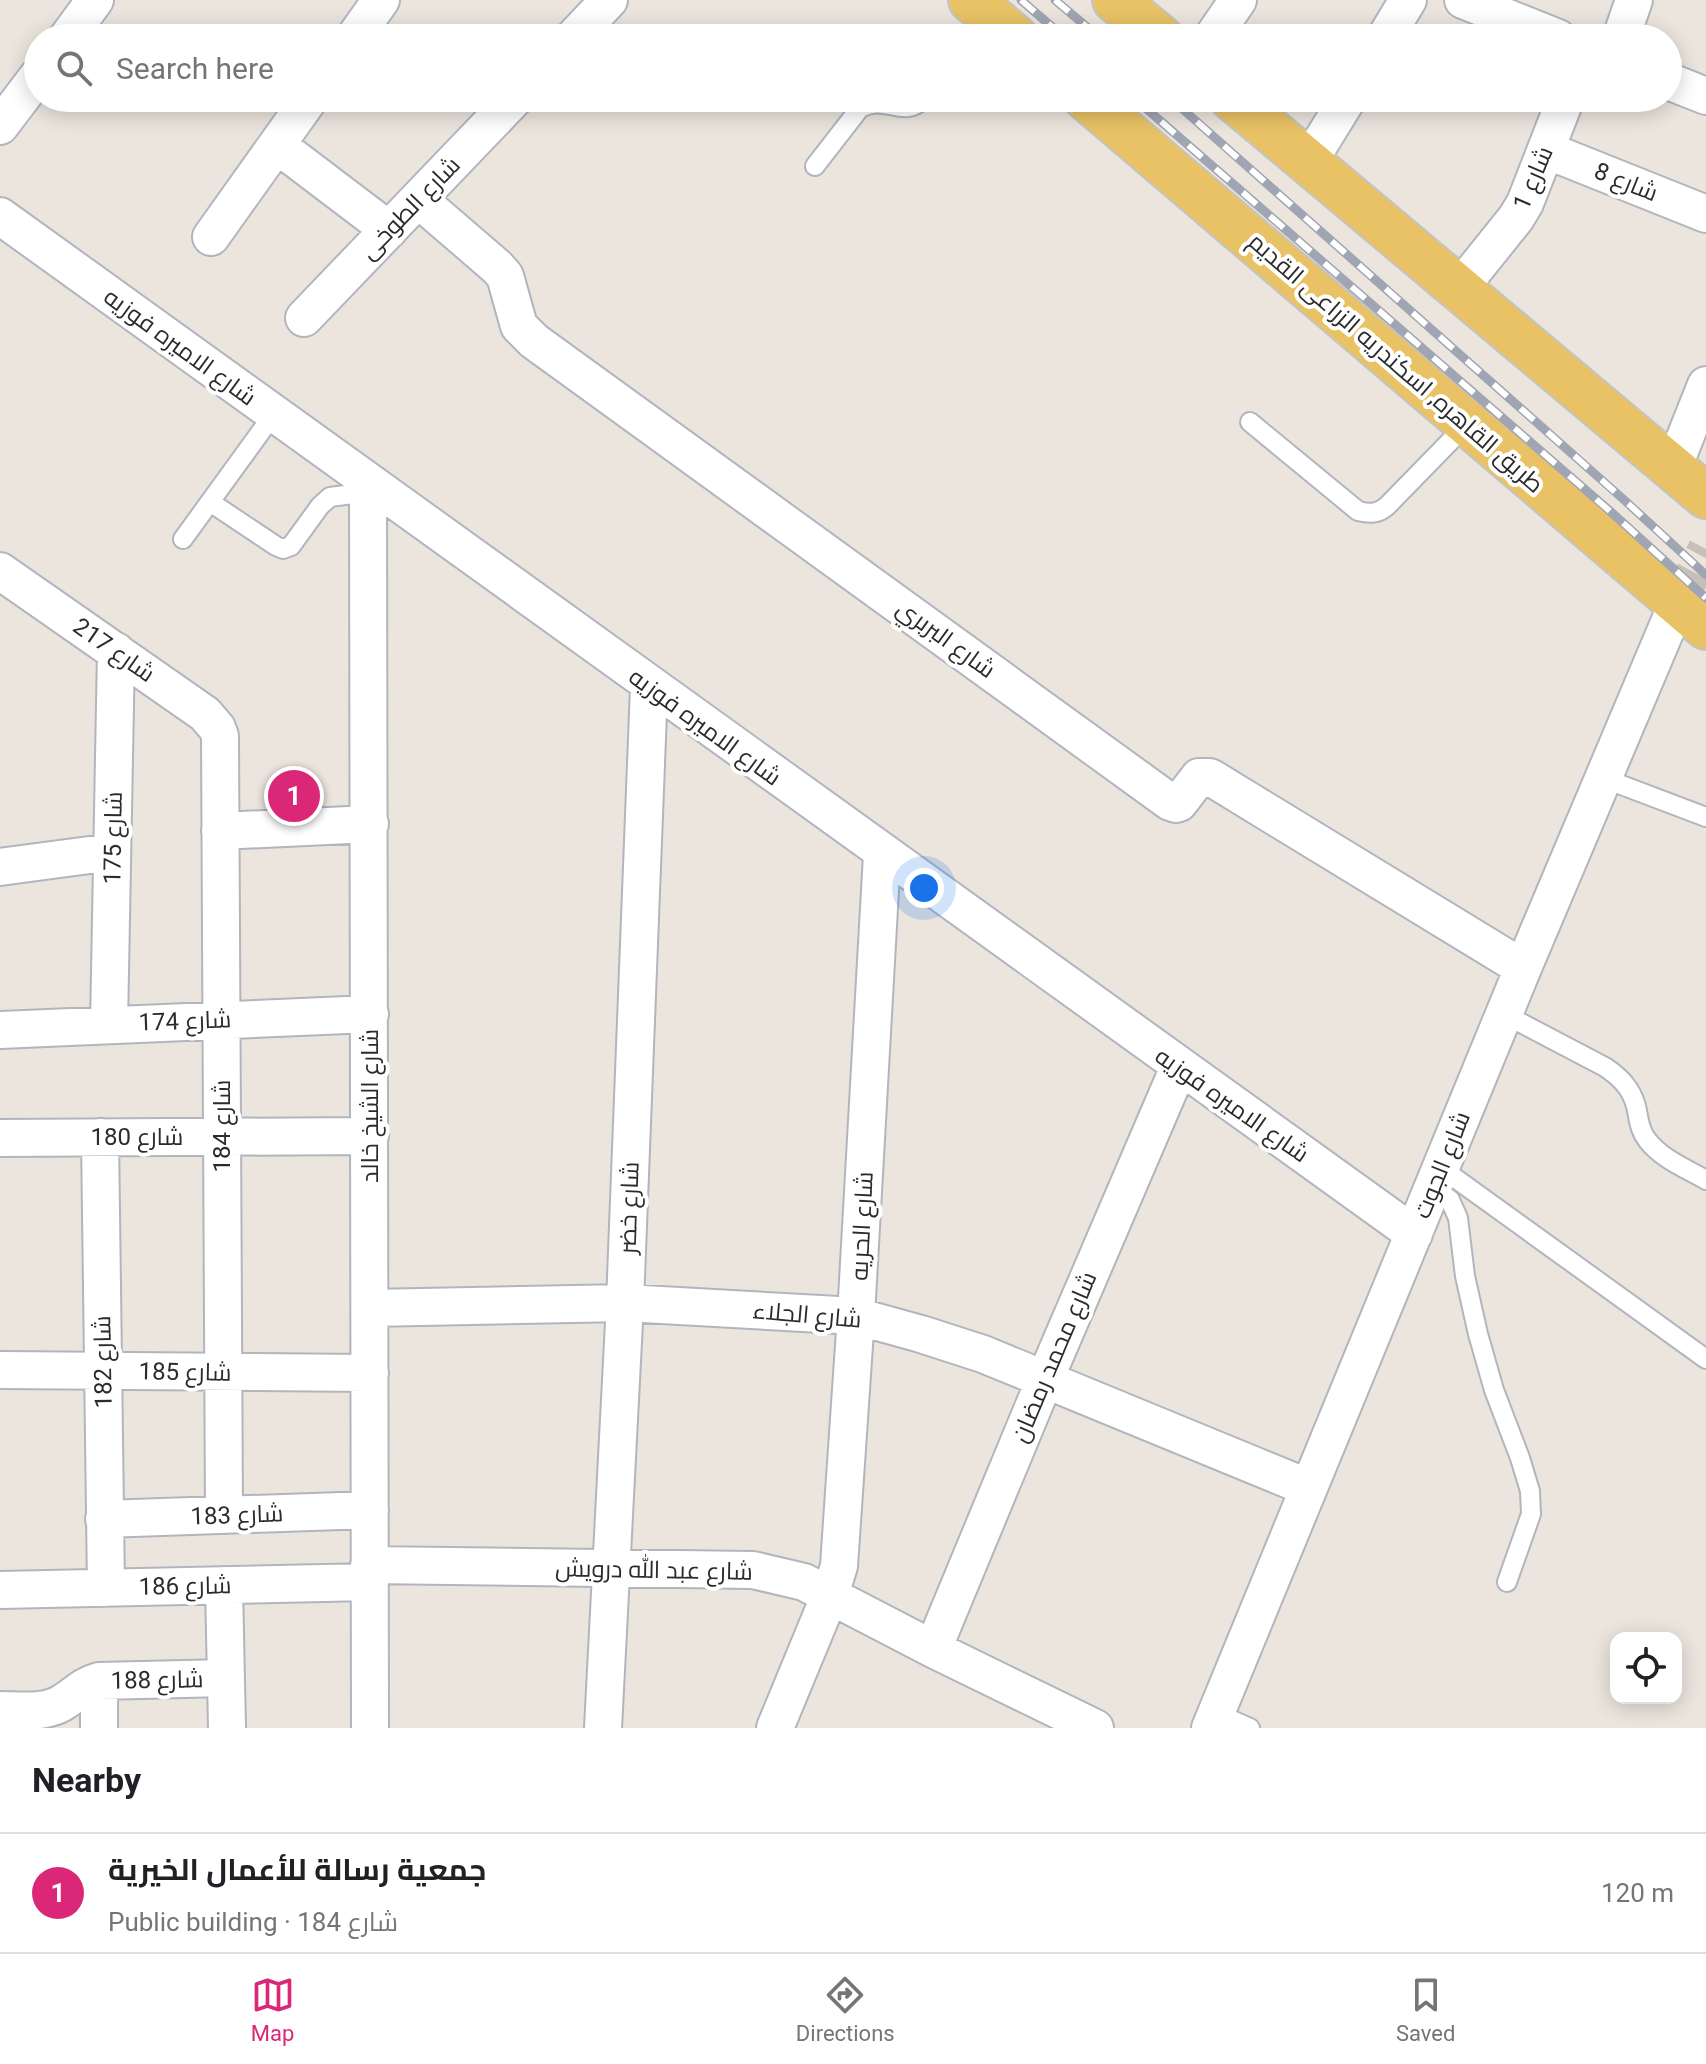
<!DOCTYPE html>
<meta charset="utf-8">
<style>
:root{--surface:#fff;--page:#f2f2f2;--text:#202124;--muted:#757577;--line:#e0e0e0;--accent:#db2777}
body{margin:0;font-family:Roboto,Cairo,sans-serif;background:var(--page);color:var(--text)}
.controls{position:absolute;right:24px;bottom:24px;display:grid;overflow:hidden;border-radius:16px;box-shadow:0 4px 20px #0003}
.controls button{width:72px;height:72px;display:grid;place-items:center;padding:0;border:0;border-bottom:2px solid var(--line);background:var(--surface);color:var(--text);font:40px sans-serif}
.you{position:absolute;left:924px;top:888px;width:28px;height:28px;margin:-20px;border:6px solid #fff;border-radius:50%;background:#1a73e8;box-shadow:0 0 0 12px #1a73e833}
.badge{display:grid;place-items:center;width:52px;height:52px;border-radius:50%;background:var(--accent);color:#fff;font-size:26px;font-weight:700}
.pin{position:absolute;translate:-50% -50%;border:4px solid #fff;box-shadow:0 2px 8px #0006}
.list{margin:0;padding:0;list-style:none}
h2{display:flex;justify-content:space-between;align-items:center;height:104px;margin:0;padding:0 32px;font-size:34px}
h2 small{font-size:26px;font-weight:400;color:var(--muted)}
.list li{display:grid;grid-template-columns:52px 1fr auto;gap:24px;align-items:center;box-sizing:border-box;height:120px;padding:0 32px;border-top:2px solid var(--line)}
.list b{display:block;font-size:30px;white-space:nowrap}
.list p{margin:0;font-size:26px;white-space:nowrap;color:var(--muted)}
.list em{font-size:26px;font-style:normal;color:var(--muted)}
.icon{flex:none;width:44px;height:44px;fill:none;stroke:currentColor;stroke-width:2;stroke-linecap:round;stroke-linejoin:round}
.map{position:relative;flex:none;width:1706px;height:1728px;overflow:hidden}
.search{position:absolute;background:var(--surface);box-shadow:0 4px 20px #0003;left:24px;right:24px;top:24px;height:88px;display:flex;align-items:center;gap:20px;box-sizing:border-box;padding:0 28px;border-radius:44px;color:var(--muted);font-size:30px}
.sheet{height:224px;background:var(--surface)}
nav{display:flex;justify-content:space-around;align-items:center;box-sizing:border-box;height:112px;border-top:2px solid var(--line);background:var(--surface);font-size:22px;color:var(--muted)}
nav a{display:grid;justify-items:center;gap:4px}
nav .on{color:var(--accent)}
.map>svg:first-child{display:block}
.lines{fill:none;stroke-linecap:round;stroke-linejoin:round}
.minor-tunnel{stroke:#c5c0ba;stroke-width:36;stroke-dasharray:36 18;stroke-linecap:butt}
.service-casing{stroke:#b1b5be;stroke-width:22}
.minor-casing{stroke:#b1b5be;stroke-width:40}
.primary-casing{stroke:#c4c4c4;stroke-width:48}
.service{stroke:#fff;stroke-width:18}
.minor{stroke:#fff;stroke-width:36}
.primary{stroke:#e9c265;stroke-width:44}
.rail-casing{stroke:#a0a5b4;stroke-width:9}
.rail{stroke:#fff;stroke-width:6;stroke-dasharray:18;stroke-linecap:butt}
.labels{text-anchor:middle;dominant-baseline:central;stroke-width:8;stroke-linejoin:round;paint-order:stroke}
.street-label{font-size:24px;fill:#2b2b2b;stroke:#fff}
</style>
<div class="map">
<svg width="1706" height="1728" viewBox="0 0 1706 1728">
<rect width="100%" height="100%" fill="#ece5de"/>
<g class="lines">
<!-- minor-tunnel -->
<path class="minor-tunnel" d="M1677,604L1706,549"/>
<defs>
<path id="service" d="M815,166L860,108C887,94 903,120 925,98
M1250,422L1358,511C1370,514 1378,514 1387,506L1467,424
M210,502L276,546L283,549L291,546L320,506L330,497L368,492
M183,539L273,415
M1603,778L1706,817
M1504,1014L1605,1067C1620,1077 1631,1088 1636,1106C1639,1119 1639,1130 1648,1141C1662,1159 1687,1169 1706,1180
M1441,1168L1706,1359
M1433,1187L1450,1200L1458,1218L1465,1276L1478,1334L1494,1390L1520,1458L1530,1491L1531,1514L1507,1582
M1216,1713L1250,1728"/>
<path id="minor" d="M1463,0L1558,38
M67,38L95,0
M354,38L381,0
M573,38L609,0
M1212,38L1238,0
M1385,38L1408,0
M1621,38L1634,0
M1668,81L1706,96
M0,126L38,76
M277,145L389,230
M1546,150L1706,214
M1308,163L1348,98
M418,199L497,267L505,276L519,326L534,341L1170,802L1176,804L1179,803L1199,777H1210L1523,968
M0,216C469,558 940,898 1414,1234
M211,237L310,98
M1459,289L1516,218L1525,203L1566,98
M304,318L515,98
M1673,468L1706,385
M368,485L370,1728
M0,571L205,714L217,728L220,736L224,1515
M220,831L370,824
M0,867L112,852
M109,1025L116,651
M0,1030L370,1014
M100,1137L106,1588
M0,1138L370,1136
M370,1308L625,1303L856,1316L921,1334L983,1354L1309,1488
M0,1370L370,1373
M104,1519L370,1510
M369,1565L753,1570L804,1582L933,1649L1095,1728
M224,1585L227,1728
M0,1590L370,1582
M933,1649L1045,1379L1179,1067
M0,1710C21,1710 47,1714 65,1701C79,1692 82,1686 99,1681L226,1678
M99,1728V1681
M603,1728L625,1303L649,687
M775,1728L830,1595L839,1566L856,1316L882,855
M1210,1728L1523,968L1677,604"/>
<path id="primary" d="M971,0L1016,38
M1115,0L1161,38
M1086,98L1706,627
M1232,98L1706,496"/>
</defs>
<!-- service casing -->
<use href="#service" class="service-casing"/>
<!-- minor casing -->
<use href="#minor" class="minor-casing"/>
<!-- primary casing -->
<use href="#primary" class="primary-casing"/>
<!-- service -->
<use href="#service" class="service"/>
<!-- minor -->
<use href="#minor" class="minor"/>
<!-- primary -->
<use href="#primary" class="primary"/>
<defs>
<path id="rail" d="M1021,0L1065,38
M1055,0L1100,38
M1134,98L1611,512L1706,598
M1170,98L1622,498L1706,575"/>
</defs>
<!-- rail casing -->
<use href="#rail" class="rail-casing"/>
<!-- rail -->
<use href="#rail" class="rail"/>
</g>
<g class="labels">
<!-- street labels -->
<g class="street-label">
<text transform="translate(1533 178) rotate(-67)">شارع 1</text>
<text transform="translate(1626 182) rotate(22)">شارع 8</text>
<text transform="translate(410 208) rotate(-46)">شارع الطوخى</text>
<text transform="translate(180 347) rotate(36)">شارع الاميره فوزيه</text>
<text transform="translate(1396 363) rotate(41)">طريق القاهره, اسكندريه الزراعى القديم</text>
<text transform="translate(946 639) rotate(36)">شارع البربري</text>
<text transform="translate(114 650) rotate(35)">شارع 217</text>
<text transform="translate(705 727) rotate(36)">شارع الاميره فوزيه</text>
<text transform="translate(113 838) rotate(-89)">شارع 175</text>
<text transform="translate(185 1021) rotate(-2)">شارع 174</text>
<text transform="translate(1232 1105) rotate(35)">شارع الاميره فوزيه</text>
<text transform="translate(370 1106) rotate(-90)">شارع الشيخ خالد</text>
<text transform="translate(222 1126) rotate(-90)">شارع 184</text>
<text x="137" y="1137">شارع 180</text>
<text transform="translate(1442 1165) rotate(-68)">شارع الجوت</text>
<text transform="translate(629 1208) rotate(-88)">شارع خضر</text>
<text transform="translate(862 1226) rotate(-87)">شارع الحريه</text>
<text transform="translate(807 1315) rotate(5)">شارع الجلاء</text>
<text transform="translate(1054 1357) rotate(-67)">شارع محمد رمضان</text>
<text transform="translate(103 1362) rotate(-91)">شارع 182</text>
<text transform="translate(185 1372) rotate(1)">شارع 185</text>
<text transform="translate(237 1515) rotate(-2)">شارع 183</text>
<text transform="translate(654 1570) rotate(1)">شارع عبد الله درويش</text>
<text transform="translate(185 1586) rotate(-1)">شارع 186</text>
<text transform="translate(157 1680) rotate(-1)">شارع 188</text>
</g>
</g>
</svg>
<div class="controls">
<button><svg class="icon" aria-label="locate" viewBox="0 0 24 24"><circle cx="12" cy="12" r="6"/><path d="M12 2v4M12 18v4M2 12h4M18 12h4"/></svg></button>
</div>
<div class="you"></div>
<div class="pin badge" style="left:294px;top:796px">1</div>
<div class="search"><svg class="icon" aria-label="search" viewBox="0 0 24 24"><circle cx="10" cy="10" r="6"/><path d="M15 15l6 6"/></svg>Search here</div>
</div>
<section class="sheet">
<h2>Nearby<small></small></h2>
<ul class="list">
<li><span class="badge">1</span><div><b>جمعية رسالة للأعمال الخيرية</b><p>Public building · شارع 184</p></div><em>120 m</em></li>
</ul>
</section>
<nav>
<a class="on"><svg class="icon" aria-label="map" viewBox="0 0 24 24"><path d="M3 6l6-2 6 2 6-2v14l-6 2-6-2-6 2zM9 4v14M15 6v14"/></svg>Map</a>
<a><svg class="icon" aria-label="directions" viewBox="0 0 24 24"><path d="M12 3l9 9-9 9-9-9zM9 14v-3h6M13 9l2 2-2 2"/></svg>Directions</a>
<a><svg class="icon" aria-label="saved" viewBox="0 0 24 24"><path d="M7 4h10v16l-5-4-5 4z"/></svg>Saved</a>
</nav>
